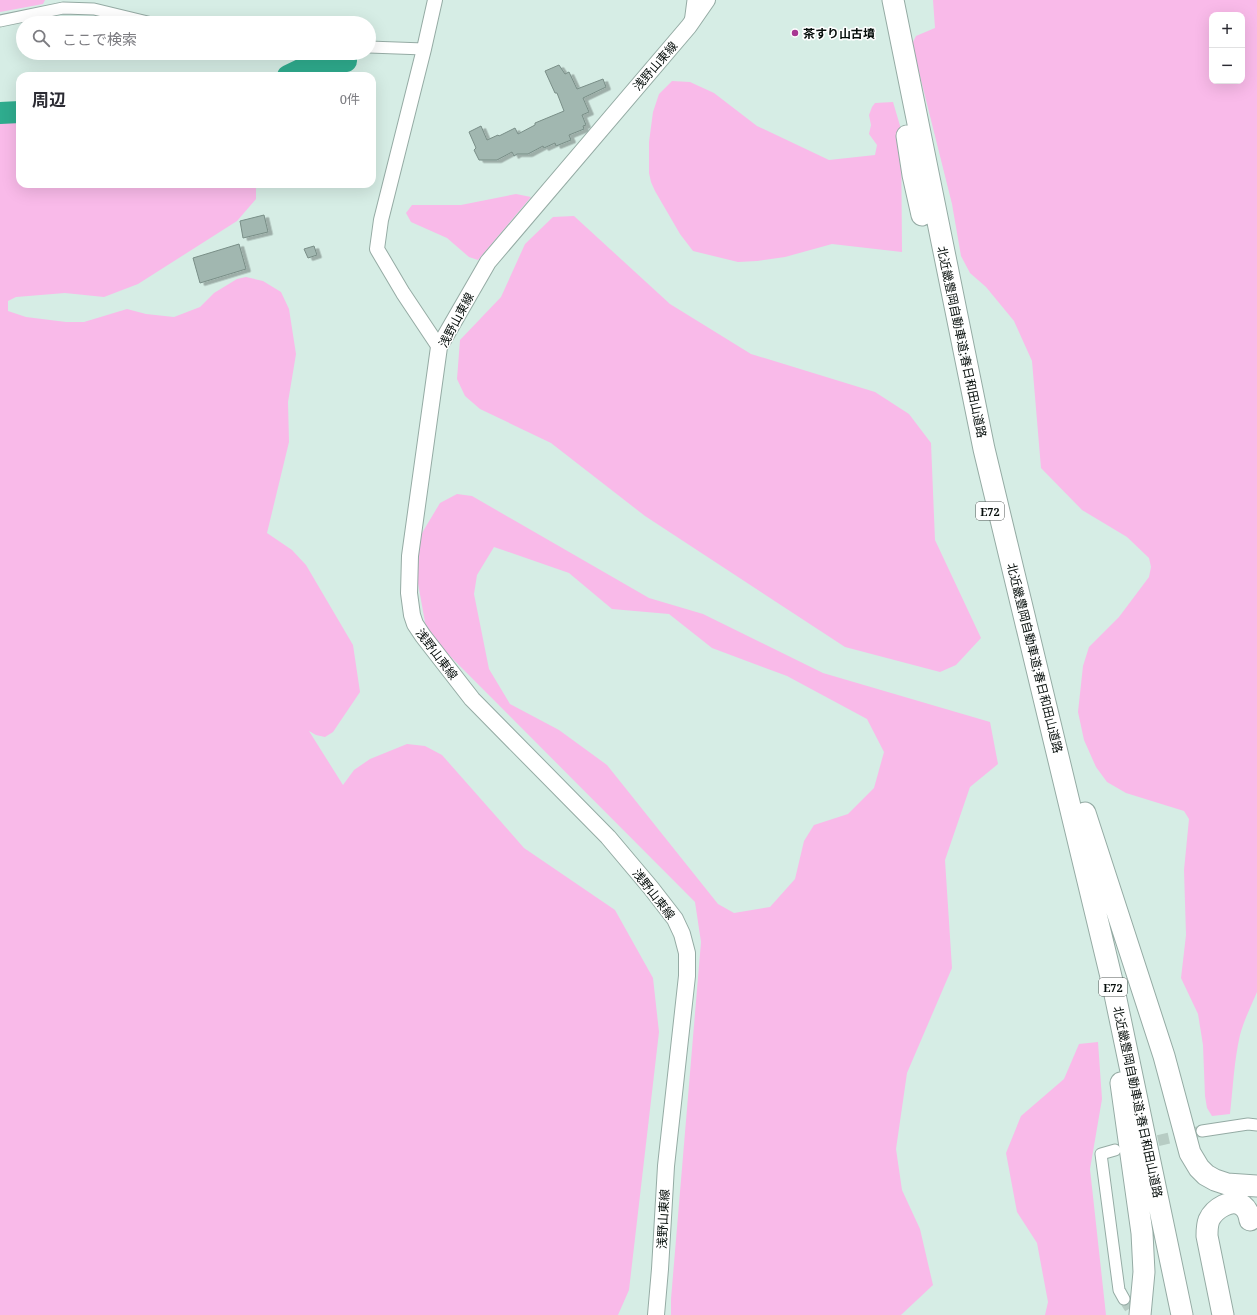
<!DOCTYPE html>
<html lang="ja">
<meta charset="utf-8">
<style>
:root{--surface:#fff;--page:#f7f7f7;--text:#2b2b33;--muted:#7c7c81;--line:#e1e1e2}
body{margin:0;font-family:"Noto Serif","Noto Sans JP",serif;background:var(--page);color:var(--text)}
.controls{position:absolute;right:12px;top:12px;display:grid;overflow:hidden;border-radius:8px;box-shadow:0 4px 16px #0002}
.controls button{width:36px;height:36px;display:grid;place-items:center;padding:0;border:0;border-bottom:1px solid var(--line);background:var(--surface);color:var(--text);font:20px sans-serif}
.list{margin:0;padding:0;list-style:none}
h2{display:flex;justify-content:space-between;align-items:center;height:52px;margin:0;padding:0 16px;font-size:17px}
h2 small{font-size:13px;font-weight:400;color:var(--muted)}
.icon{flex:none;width:22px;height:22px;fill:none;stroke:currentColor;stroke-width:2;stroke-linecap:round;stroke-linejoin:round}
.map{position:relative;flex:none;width:1257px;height:1315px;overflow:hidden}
.search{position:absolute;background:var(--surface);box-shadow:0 4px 16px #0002;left:16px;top:16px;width:360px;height:44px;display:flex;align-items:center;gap:10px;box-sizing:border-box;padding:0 14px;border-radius:22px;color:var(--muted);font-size:15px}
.panel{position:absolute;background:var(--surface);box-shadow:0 4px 16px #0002;left:16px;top:72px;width:360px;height:116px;border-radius:12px}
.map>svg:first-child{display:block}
.green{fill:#f9bae9;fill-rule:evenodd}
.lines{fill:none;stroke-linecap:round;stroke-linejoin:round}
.river{stroke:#2fac8e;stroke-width:22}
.building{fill:#a1b7b0;stroke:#798e87;filter:url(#shadow)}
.minor-tunnel{stroke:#b7ccc4;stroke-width:11;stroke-dasharray:11 5.5;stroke-linecap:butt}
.minor-casing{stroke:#95aba4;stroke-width:13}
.tertiary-casing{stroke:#95aba4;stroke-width:16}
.secondary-casing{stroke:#95aba4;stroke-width:18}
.motorway-casing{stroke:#95aba4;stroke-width:23}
.minor{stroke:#fff;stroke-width:11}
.tertiary{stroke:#fff;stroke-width:14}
.secondary{stroke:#fff;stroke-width:16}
.motorway{stroke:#fff;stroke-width:21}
.poi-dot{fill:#a83793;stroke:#fff;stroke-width:1.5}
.labels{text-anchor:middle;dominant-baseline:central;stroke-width:3;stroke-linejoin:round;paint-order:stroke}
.shield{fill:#fff;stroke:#515654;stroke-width:1}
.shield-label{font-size:11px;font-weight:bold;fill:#060e0b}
.poi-label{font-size:12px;font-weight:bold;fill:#060e0b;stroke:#fff;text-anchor:start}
.street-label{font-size:12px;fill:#060e0b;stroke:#fff}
</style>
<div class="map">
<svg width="1257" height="1315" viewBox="0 0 1257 1315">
<defs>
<filter id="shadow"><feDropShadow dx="4.5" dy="2.5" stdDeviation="0" flood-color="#0004"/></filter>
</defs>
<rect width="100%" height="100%" fill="#d6ede5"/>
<!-- green -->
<path class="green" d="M0,0H45L43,4L0,12Z
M933,0H1257V992C1251,1006 1244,1020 1240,1035C1234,1061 1233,1088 1230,1114L1212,1116L1207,1108L1205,1096L1203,1045L1198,1014L1181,978L1186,935L1184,870L1189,819L1184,811L1126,793L1107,782L1096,767L1084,740L1078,712L1083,666L1089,647L1119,617L1149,577L1151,567L1149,558L1127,537L1082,510L1041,468L1032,361L1014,321L986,287L970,273L961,256L952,204L912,44L916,36L935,28ZM1212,15H1242V81H1212Z
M672,81L690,82L714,93L757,126L829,160L875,155L877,145L869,134L871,125L869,115L872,107L875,103L893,102L901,129L902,252L832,244L785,257L757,261L738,262L693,251L680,234L655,191L651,182L649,173V142L653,112L659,94Z
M0,122L20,123V184H256V199L237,221L138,284L104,297L65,293L16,297L8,301V311L26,317L66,322H84L127,309L146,314L174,317L200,307L214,293L237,279L246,277L263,281L281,292L289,309L296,354L288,402L289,442L267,533L292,550L306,565L353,645L360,692L333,732L325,737L316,735L309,731L343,785L354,770L370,759L407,744L425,746L442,755L524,848L615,910L653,978L659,1032L629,1290L618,1315H0Z
M516,194L531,197L478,260L469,257L447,238L411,222L406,213L412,205H461Z
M574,216L670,304L751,354L875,392L909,414L931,443L935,540L981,638L956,665L940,672L845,647L645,516L551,443L480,409L465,396L457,379L460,340L501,297L525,244L553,217Z
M457,494L472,496L649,598L703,614L823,673L990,722L998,764L970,787L945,860L952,968L907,1073L896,1149L902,1190L920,1229L933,1285L901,1315H671V1299L701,942L695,902L427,633L413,556L419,538L440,503ZM494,547L569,573L612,609L669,614L712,648L787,676L867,719L884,752L874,788L848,814L814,825L804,841L795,879L770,907L734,913L718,904L607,765L559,730L510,704L489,669L474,594L477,575Z
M1098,1042L1102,1099L1090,1169L1106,1315H1045L1048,1302L1037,1243L1017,1212L1006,1153L1021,1116L1064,1079L1079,1044Z"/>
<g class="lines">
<!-- river -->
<path class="river" d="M288,76L313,64L346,61
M0,113L20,112"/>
</g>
<!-- building -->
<path class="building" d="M559,65L565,74L569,72L577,89L603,79L606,87L583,98L589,112L582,115L586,125L583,126L584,129L569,135L571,140L556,146L555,143L544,148L543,146L528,154H517L514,156L512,152L497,160H479L474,150L476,148L469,132L481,126L487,140L498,135L499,136L515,128L518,134L535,125V123L564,111L557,93H555L545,71Z
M264,215L268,232L243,238L240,221Z
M239,244L246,269L200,283L193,258Z
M314,246L317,255L308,258L304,249Z"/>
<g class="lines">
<!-- minor-tunnel -->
<path class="minor-tunnel" d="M1142,1144L1202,1131
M1124,1299L1134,1315"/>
<defs>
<path id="minor" d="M0,21L63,8L94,9L152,23
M690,23L693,0
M369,47L424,49
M1202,1131L1248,1124L1257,1125
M1115,1150L1101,1154L1119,1290L1124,1299"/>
<path id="tertiary" d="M435,0L424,49L381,220L377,249L403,293L439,347"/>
<path id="secondary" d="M656,1315L660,1269L666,1166L687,976V953L682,934L675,919L651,888L608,837L472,699L423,636L415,624L412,615L409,593L410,556L439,347L488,262L689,26L707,0"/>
<path id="motorway" d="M893,0L984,449L1113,985L1182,1315
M907,136L913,175L922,215
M1085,813L1164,1056L1190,1153L1199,1168L1206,1175L1215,1180L1227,1184L1257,1186
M1121,1083L1142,1233L1144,1272L1140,1315
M1223,1315L1207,1236C1207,1230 1207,1225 1209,1220C1214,1209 1232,1197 1243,1206C1247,1209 1249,1214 1250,1220"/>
</defs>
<!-- minor casing -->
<use href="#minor" class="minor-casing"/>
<!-- tertiary casing -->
<use href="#tertiary" class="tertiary-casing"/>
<!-- secondary casing -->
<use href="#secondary" class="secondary-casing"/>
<!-- motorway casing -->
<use href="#motorway" class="motorway-casing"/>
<!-- minor -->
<use href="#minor" class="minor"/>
<!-- tertiary -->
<use href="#tertiary" class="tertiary"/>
<!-- secondary -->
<use href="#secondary" class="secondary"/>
<!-- motorway -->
<use href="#motorway" class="motorway"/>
</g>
<!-- markers -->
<circle class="poi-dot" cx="795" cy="33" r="4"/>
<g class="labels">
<!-- shield labels -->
<g class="shield">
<rect x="976" y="502" width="28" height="18" rx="3"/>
<rect x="1099" y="978" width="28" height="18" rx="3"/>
</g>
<g class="shield-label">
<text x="990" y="511">E72</text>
<text x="1113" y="987">E72</text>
</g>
<!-- poi labels -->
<g class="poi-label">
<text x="803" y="33">茶すり山古墳</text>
</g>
<!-- street labels -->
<g class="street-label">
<text transform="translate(655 66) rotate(-49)">浅野山東線</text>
<text transform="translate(456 320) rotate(-62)">浅野山東線</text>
<text transform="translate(962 342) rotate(78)">北近畿豊岡自動車道;春日和田山道路</text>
<text transform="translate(437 654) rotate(53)">浅野山東線</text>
<text transform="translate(1035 658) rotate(76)">北近畿豊岡自動車道;春日和田山道路</text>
<text transform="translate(654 894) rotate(52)">浅野山東線</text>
<text transform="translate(1138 1102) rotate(78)">北近畿豊岡自動車道;春日和田山道路</text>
<text transform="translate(663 1219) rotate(-87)">浅野山東線</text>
</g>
</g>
</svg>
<div class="controls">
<button>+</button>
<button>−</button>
</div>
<div class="search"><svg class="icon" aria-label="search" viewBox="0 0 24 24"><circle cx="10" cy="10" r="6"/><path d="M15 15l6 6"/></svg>ここで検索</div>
<section class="panel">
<h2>周辺<small>0件</small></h2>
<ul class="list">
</ul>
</section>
</div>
